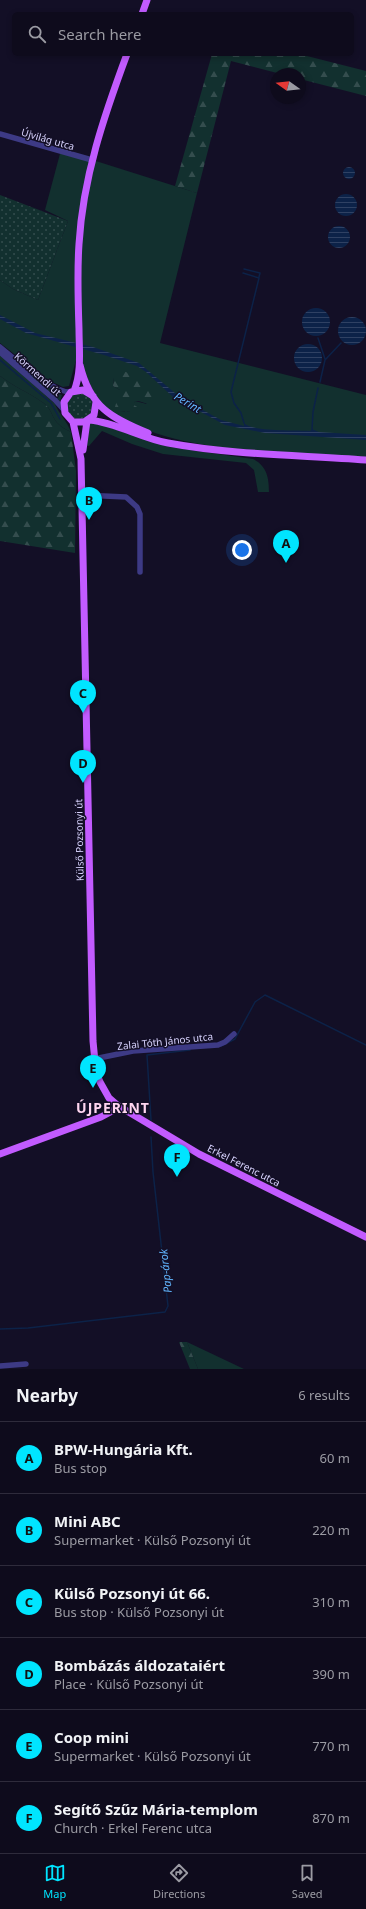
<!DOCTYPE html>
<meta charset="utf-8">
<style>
:root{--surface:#0e0b1c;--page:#171425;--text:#f1f3f6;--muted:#9b9ba3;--line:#2e2b3b;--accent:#00e5ff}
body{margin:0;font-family:"Noto Sans",sans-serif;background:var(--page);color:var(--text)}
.compass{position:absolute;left:270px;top:68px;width:36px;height:36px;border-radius:50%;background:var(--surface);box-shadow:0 2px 6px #0003;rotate:285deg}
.you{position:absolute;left:242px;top:550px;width:14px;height:14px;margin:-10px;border:3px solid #fff;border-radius:50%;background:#1a73e8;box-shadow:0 0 0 6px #1a73e833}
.badge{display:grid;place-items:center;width:26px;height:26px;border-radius:50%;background:var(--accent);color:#111;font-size:13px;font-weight:700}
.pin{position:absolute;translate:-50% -33px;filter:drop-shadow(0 1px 2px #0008)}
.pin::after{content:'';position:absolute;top:21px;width:14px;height:12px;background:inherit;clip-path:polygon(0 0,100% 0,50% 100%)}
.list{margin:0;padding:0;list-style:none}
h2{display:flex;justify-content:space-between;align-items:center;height:52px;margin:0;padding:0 16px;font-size:17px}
h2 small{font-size:13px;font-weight:400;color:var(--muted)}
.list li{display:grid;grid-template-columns:26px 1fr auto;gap:12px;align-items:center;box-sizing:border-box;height:72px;padding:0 16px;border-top:1px solid var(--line)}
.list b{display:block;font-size:15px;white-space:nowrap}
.list p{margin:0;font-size:13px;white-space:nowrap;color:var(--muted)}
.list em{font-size:13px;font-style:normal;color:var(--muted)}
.icon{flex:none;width:22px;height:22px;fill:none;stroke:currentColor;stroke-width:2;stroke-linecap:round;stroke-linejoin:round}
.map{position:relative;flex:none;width:366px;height:1369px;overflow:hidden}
.search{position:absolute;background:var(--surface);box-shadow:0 2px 6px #0003;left:12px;right:12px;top:12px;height:44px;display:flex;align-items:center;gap:10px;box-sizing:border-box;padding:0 14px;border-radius:6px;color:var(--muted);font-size:15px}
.sheet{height:484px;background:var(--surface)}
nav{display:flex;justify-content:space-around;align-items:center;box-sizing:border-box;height:56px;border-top:1px solid var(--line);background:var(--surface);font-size:11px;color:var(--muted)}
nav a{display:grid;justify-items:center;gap:2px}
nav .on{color:var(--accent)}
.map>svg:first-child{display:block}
.grass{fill:#12302f;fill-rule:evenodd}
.forest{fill:url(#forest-firs)}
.garden{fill:url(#garden-dots)}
.water{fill:url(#water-rules)}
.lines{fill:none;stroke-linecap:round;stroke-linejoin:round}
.stream{stroke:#0c2248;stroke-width:1.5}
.minor{stroke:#3d3a85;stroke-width:5.5}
.major{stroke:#c25bff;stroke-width:7}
.labels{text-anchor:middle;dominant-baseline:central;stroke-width:3;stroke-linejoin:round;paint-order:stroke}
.street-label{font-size:10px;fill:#d9d4ff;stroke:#130f26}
.water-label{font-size:11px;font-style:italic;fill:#62b6ff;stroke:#130f26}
.district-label{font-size:14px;font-weight:bold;letter-spacing:1px;fill:#ffd6f0;stroke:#130f26}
</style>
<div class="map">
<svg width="366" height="1369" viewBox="0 0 366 1369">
<defs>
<pattern id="forest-firs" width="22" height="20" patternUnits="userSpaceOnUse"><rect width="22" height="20" fill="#12302f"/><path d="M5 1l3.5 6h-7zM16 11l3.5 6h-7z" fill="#344d4e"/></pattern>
<pattern id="garden-dots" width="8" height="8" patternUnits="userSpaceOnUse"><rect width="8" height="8" fill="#12302f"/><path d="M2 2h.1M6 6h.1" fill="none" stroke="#344d4e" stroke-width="1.8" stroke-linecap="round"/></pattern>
<pattern id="water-rules" width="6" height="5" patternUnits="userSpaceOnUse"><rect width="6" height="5" fill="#0c2248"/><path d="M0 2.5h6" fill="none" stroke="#2f4163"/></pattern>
</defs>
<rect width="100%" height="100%" fill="#130f26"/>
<!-- grass -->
<path class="grass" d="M61,150L197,193L160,343L366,395V457C293,452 185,455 121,418C116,416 110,413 106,409C96,401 85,373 81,361L76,360L69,386L63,387L48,380L0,343V280L13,289L38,300L68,221L45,210ZM114,378L147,404L135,401L130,411L120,412V390L113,386Z
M0,354L55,404C59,414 67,421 71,432C48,422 56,411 42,402C28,392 14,387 0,376Z
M28,372L62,395L60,401L28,374Z
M93,422L169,447L253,459C267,466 269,478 269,492H258L254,470L246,463L163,454L132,444L102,431L89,446L84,445L89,424Z
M187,1342L244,1369H198Z"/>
<!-- forest -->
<path class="forest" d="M212,54H299L366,71V96L300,79V74H281L231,61L197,193L175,186Z
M110,367L132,374L155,394L157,398C147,408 146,401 135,401L134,405L142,410L140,415L130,411L120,412L115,407L120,390L113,386L114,378L108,373Z
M0,376C14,387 28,392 42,402C56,411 48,422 71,432L76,471L75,553L0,541Z
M179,1342H187L198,1369H190Z"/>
<!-- garden -->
<path class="garden" d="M0,195L68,221L38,300L13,289L0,280Z
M67 406a13 13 0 1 1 26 0a13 13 0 1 1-26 0Z"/>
<!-- water -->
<path class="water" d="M343 173a6 6 0 1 1 12 0a6 6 0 1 1-12 0Z
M335 205a11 11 0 1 1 22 0a11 11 0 1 1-22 0Z
M328 237a11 11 0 1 1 22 0a11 11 0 1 1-22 0Z
M302 322a14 14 0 1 1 28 0a14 14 0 1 1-28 0Z
M0,315L35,333L93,347L139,363L181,398L221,420L244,426V423C252,432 296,430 310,431L312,429L319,432L366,435V440L265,433L225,425L173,397L146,372L137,366L104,355L26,333L0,319Z
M338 331a14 14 0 1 1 28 0a14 14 0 1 1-28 0Z
M294 358a14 14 0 1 1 28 0a14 14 0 1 1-28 0Z"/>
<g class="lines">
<!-- stream -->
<path class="stream" d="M244,269L260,273L259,277
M243,273L259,278L231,392L234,403L241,413L244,423
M318,338L325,359
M0,360L51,403L60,419
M320,382L325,360L341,343
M312,429L313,412L318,388
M221,1046L235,1039L255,1002L265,995L366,1045
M151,1120L147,1055L190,1050
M0,1329L28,1328L165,1312L168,1306L153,1172L151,1137"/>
<!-- minor -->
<path class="minor" d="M0,134L92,160
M0,347C13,358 56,394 71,392
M0,352L55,400L64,410
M82,495L126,497L137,507L140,514V572
M94,1059L133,1051L218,1045L225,1042L234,1034
M0,1366L26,1364"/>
<!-- major -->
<path class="major" d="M142,14L147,0
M80,365C90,407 111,418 148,433
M74,391C82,372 79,349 79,329C78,300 77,272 79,244C83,177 104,116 127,54
M93,396L83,390L71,392L64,402L65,413L73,422H84L94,415L96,402
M90,420C117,423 141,438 168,443C233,455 300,455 366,460
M73,422L81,459L93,1041L96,1072L100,1082L109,1098L117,1105L199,1154L366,1237
M83,450L87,421
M0,1154L101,1117L114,1110L117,1105"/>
</g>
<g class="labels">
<!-- street labels -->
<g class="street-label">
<text transform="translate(48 139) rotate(16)">Újvilág utca</text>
<text transform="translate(38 374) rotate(42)">Körmendi út</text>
<text transform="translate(79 840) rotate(-91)">Külső Pozsonyi út</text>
<text transform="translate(165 1041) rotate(-6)">Zalai Tóth János utca</text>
<text transform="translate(244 1165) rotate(27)">Erkel Ferenc utca</text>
</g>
<!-- water labels -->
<g class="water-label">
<text transform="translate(188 402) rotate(31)">Perint</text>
<text transform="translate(165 1271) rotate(-96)">Pap-árok</text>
</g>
<!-- district labels -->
<g class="district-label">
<text x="113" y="1107">ÚJPERINT</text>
</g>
</g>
</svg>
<svg class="compass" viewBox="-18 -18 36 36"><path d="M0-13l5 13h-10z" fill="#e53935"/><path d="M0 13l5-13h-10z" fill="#9b9ba3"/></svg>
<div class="you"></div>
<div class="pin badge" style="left:286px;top:563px">A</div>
<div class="pin badge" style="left:89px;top:520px">B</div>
<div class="pin badge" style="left:83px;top:713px">C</div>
<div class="pin badge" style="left:83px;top:783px">D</div>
<div class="pin badge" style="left:93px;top:1088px">E</div>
<div class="pin badge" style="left:177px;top:1177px">F</div>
<div class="search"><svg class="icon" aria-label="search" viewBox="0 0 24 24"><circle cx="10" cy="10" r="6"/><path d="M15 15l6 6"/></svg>Search here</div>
</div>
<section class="sheet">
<h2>Nearby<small>6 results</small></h2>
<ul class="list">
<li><span class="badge">A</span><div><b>BPW-Hungária Kft.</b><p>Bus stop</p></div><em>60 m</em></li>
<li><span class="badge">B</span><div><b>Mini ABC</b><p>Supermarket · Külső Pozsonyi út</p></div><em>220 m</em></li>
<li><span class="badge">C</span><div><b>Külső Pozsonyi út 66.</b><p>Bus stop · Külső Pozsonyi út</p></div><em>310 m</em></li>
<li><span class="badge">D</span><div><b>Bombázás áldozataiért</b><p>Place · Külső Pozsonyi út</p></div><em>390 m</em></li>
<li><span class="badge">E</span><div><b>Coop mini</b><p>Supermarket · Külső Pozsonyi út</p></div><em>770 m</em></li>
<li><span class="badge">F</span><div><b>Segítő Szűz Mária-templom</b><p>Church · Erkel Ferenc utca</p></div><em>870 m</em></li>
</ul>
</section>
<nav>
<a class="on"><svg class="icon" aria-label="map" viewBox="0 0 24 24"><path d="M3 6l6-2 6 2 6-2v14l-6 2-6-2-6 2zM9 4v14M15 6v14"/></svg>Map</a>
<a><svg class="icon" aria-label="directions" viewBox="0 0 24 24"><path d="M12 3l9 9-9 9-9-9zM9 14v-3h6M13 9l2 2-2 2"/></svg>Directions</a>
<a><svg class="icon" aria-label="saved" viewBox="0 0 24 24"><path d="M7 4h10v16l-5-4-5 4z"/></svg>Saved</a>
</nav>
